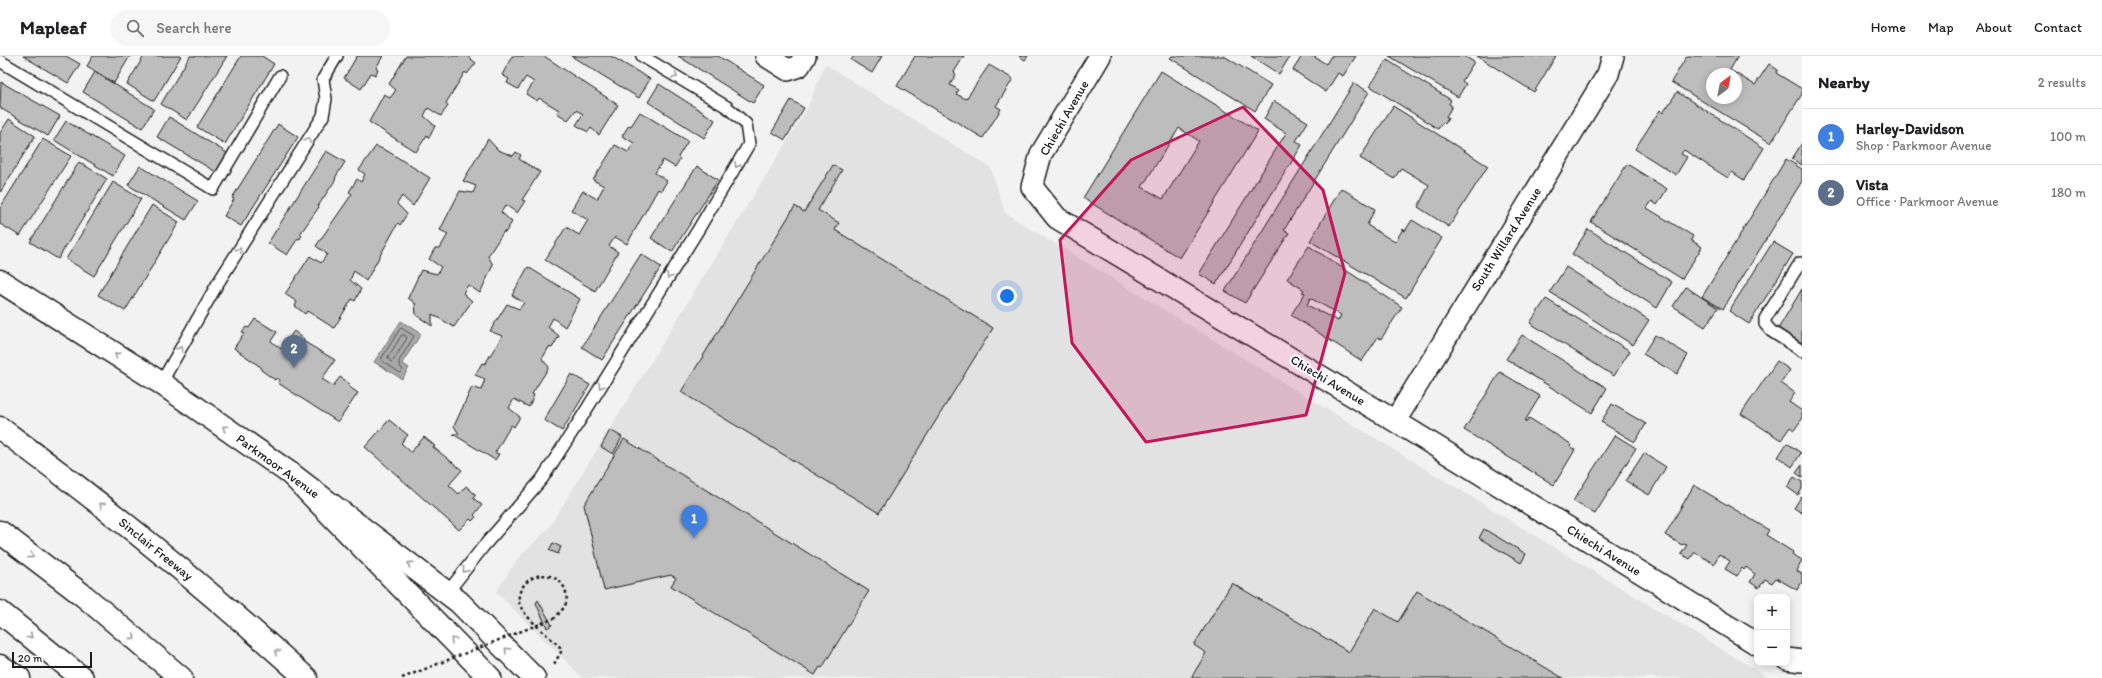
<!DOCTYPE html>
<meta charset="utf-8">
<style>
:root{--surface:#fff;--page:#f6f6f6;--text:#202124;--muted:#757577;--line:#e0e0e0;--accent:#b45309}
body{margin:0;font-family:Itim,sans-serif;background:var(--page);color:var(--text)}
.controls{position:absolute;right:12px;bottom:12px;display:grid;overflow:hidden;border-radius:8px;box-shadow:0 2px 10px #0003}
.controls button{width:36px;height:36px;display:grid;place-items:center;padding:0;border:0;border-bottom:1px solid var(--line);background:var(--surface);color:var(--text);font:20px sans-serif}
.compass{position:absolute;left:1706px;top:12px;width:36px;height:36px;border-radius:50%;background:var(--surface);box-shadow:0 2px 10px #0003;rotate:32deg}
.scale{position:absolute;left:12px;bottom:10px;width:80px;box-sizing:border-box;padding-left:4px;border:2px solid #1c1c1c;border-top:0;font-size:11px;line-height:14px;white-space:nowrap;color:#1c1c1c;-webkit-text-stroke:3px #fff;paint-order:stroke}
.you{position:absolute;left:1007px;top:240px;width:14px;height:14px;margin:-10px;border:3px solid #fff;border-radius:50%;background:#1a73e8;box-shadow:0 0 0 6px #1a73e833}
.badge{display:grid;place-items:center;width:26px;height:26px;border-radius:50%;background:var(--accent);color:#fff;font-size:13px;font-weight:700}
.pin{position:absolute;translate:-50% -33px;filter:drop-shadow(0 1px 2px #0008)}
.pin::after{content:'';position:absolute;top:21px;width:14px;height:12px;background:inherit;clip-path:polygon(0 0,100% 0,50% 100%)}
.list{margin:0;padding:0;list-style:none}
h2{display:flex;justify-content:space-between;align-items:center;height:52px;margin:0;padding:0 16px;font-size:17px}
h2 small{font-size:13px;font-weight:400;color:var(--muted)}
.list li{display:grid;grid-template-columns:26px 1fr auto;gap:12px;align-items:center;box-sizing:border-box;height:56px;padding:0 16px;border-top:1px solid var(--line)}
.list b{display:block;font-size:15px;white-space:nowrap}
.list p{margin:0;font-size:13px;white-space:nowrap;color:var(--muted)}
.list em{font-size:13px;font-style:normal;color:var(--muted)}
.icon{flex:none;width:22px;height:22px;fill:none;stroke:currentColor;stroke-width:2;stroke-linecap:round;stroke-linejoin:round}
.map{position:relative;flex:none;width:1802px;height:622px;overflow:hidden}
header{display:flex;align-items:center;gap:24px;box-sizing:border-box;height:56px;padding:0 20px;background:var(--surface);border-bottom:1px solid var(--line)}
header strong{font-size:19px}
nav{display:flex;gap:22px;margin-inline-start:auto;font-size:14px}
.search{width:280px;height:36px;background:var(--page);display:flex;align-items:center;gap:10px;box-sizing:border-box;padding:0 14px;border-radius:22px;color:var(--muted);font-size:15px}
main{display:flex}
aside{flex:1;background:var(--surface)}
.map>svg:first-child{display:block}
.built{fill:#e2e2e2}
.water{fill:#a8a8a8;stroke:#707070}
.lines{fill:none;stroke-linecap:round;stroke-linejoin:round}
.shore{stroke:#545454;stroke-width:1}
.building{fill:#bdbdbd;stroke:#1c1c1c;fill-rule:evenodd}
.lane-casing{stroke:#1c1c1c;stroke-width:14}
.street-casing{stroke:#1c1c1c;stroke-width:24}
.secondary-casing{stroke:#1c1c1c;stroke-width:25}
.highway-casing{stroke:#1c1c1c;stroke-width:25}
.path{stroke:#1c1c1c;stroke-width:2.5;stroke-dasharray:3 3;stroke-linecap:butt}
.lane{stroke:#fff;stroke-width:11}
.street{stroke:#fff;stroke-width:21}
.secondary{stroke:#fff;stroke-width:22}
.highway{stroke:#fff;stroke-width:22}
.path-bridge{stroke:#1c1c1c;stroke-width:2.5;stroke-dasharray:3 3;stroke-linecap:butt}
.oneway{stroke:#999}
.marked{fill:#c2185b;fill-opacity:0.2;stroke:#c2185b;stroke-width:3;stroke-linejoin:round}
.labels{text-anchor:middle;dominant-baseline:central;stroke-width:4;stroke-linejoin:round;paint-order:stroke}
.street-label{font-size:13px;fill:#1c1c1c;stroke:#fff}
</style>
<header>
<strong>Mapleaf</strong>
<div class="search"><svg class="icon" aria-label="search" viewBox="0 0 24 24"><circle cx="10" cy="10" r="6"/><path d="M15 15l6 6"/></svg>Search here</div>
<nav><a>Home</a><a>Map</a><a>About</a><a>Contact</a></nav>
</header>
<main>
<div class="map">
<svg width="1802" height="622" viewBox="0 0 1802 622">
<rect width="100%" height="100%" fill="#f2f2f2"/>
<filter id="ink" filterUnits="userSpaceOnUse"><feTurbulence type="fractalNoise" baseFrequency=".025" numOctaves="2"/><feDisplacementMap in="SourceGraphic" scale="8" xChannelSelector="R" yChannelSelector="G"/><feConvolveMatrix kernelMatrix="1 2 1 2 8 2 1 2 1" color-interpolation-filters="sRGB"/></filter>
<g filter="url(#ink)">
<!-- built -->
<path class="built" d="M825,8L991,112L1005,157L1769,622H583L496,536L518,502L548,473L808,51Z"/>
<!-- water -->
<path class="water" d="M401,265L421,278L402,307L409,312L402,323L374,306Z"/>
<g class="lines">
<!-- shore -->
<path class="shore" d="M401,272L414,280L399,305V309L403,314L400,317L381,304Z
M402,279H405L407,282L393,305L391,306L388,302Z"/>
</g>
<!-- building -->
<path class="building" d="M23,0H66L80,8L68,27Z
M93,0H130L114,27L87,10Z
M144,0H181L154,45L127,28Z
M190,0H227L187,64L161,48Z
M241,0H262L274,8L225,88L197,71Z
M357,0H383L376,12L378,14L375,19L371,17L361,33L344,22Z
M406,0H467L476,7L467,18L465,16L446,47L448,50L441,60L428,52L424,60L435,70L429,82L427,79L416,96L369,66L384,38L390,42L396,34L389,28Z
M512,0H544L618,49L599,79L591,72L588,76L576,69L583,58L576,54L568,64L557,57L559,54L539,42L537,45L526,38L534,26L526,21L518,33L507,27L509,23L502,19Z
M571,0H611L650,23L639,42Z
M678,0H718L764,29L753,47Z
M854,0H882L872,17L851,4Z
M915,0H964L954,16L956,18L950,29L959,34L956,38L966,43L989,9L1013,23L996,50L1001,53L983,82L897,30Z
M1019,0H1028L1025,4Z
M1172,0H1224L1271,29L1255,55L1170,2Z
M1251,0H1290L1279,18Z
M1302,0H1313L1326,8L1331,0H1356L1343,20L1338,17L1326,36L1293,14Z
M1389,0H1464L1474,6L1462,25L1466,28L1458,41Z
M1477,0H1556L1534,36Z
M1687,0H1738L1730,14L1755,29L1769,8L1778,14L1776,17L1802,33V38L1771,87L1671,26ZM1712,18H1736V42H1712Z
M1387,4L1451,44L1449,48L1452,50L1446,61L1448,62L1445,68L1443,66L1438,73L1370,30Z
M1161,15L1258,75L1180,202L1083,142ZM1179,72L1199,85L1163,143L1142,131Z
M95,16L154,53L142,72L83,36Z
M1,26L60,60L48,80L0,52Z
M1354,27L1369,36L1284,174L1289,177L1245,247L1225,235Z
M659,28L715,64L704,82L648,46Z
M1677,36L1764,92L1744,124L1732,116L1728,122L1684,94L1681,98L1687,101L1676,119L1635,93L1660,54L1663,57Z
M791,44L804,52L785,84L772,76Z
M1274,45L1308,66L1296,85L1302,89L1216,228L1199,218L1286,77L1264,63Z
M1393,50L1488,110L1449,171L1418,151L1429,129L1401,112L1394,123L1360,102Z
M640,56L688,85L678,101L680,103L675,111L663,104L655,117L667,125L661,135L658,133L627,188L615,181L609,190L618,196L595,235L545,204L566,171L579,179L588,164L571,154L583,135L597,143L604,130L593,124L615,89L628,96L634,87L622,80L629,69L631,70Z
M169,61L227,97L216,116L157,81Z
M9,63L35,80L0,137V77Z
M66,65L125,100L113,120L54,84Z
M278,68L298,81L241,170L224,160L234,143L232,142Z
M43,83L71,100L20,180L0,168V152Z
M488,83L498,94L513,100L516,96L521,99L519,103L540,116L522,144L525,145L517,157L506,149L501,156L512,166L505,177L504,175L488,200L493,209L480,237L468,229L463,237L472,245L454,271L432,258V270L416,259L415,247L408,242L421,214L437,218L441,211L429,203L435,192H440L448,178L440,174L460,135L473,137L476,130L463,125Z
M1802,87V109L1792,103Z
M376,90L389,96L430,122L413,150L402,140L397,148L407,158L400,169L398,167L366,225L354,215L350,224L361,233L355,245L352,243L334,272L307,255L305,258L295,250L297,246L285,238L310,200L321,207L327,198L316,190L352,138L349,136L357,123L361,126L365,118L359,114Z
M326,95L345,106L335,122L336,123L318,150L319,151L300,178L302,179L300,183L298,182L287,199L268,187Z
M1786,103L1802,113V125L1723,253L1702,241Z
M79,106L107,123L58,203L30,186Z
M1627,108L1667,133L1657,149L1652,145L1647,152L1693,180L1691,184L1702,191L1682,223L1591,166Z
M833,109L842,114L818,154L839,167L835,174L993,272L879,457L681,336L795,150L804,156Z
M140,110L198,145L186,164L128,129Z
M697,110L718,124L672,196L651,182Z
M113,126L141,143L94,220L66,203Z
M1341,132L1375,153L1367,169L1395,186L1403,173L1405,175L1412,164L1442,182L1406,242L1310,185Z
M152,149L179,166L125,255L98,239Z
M1588,173L1672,226L1657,252L1572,198Z
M1773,186L1793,198L1749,268L1729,255Z
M1309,190L1402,251L1381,283L1378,281L1362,305L1291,259L1305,237L1302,236L1304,234L1287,223ZM1310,242L1341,259L1338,265L1307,249Z
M641,198L661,211L602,304L582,291Z
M528,211L580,243L565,271L553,262L548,271L559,280L552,292L549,291L542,303L549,311L532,338L534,339L529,351L514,343L509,352L520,361L514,371L511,369L495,397L499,398L495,404L453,378H459L454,370L472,331L481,334L485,323L475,319L482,307L485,308L502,280L490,275L507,248L519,253L524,247L512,239Z
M1566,211L1649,264L1633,289L1550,236Z
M1686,231L1718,252L1705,271L1673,250Z
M1802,233V288L1778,273Z
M1546,243L1630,295L1614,320L1530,267Z
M255,263L277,276L271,285L281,293L294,275L304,283L303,285L335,304L322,323L333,330L340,321L350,328L348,330L358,337L338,366L278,327L280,324L276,322L275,324L261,314L262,312L234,292L244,277L242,276L246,271L249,272Z
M1522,279L1607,332L1592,357L1506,303Z
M1655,279L1688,299L1677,318L1643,298Z
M1777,305L1790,314L1781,327L1795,337L1789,346L1802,355V363L1794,374L1790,371L1781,384L1741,358Z
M1500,316L1540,340L1525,365L1527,366L1529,362L1571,388L1570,391L1575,394L1554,429L1464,374Z
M571,318L590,329L562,375L544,364Z
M1612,348L1646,368L1635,386L1601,366Z
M389,364L408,379L401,387L411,396L424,381L435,390L433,391L462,414L449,429L459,438L466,430L476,439L473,442L482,449L474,459L476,461L472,465L470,463L459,474L365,391Z
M610,374L622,381L613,398L601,391Z
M1615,379L1636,392L1595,458L1573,445Z
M624,383L869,535L822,612L820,611L815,619L671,530L676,522L671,519L604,534L584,449Z
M1787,387L1801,397L1792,411L1778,401Z
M1644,397L1666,411L1649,439L1626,425Z
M1802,409V421L1796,417Z
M1794,421L1802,426V433L1798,439L1787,431Z
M1694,429L1769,474L1766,479L1793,496L1792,498L1802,504L1797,515L1802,518V526L1797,534L1776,522L1772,527L1765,523L1759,532L1750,526L1755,518L1746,511L1744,514L1742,512L1737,520L1725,513L1730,505L1719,498L1714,508L1695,496L1690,503L1681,498L1687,489L1683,488L1682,489L1665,479Z
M1801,441L1802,442V457L1794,452Z
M1484,473L1526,498L1521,507L1479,482Z
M553,487L561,491L558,498L549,494Z
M1232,527L1349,596L1375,552L1398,566L1417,535L1563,622H1191L1206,597L1194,589Z
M538,544L552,569L547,572L536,547Z"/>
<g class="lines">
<defs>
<path id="lane" d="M0,5L213,133L280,20
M1800,207L1765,263V268L1771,275L1802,295
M161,327L218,227L323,60L326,43L323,23L337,0
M447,537L483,491L542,423L580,364L698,174L749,88L746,68L727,51L642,0"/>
<path id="street" d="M766,0L788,14L799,10L805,0
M1100,0L1041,98L1032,131L1057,162L1395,365L1757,588
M1395,365L1608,18L1613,0
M1787,603L1802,605"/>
<path id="secondary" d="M0,225L161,327L291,418L459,546L534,622"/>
<path id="highway" d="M0,372C106,450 208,533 306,622
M291,418L490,622
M0,476L84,540L181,622
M0,556L82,622
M0,610L19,622"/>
</defs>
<!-- lane casing -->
<use href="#lane" class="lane-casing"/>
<!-- street casing -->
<use href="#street" class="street-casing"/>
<!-- secondary casing -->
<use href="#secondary" class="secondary-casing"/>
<!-- highway casing -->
<use href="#highway" class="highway-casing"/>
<!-- path -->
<path class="path" d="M554,608L561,596L560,591C549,580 522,560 519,546C518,540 520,533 524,529C540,509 571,522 566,547C564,553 559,557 555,562"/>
<!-- lane -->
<use href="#lane" class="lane"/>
<!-- street -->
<use href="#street" class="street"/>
<!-- secondary -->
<use href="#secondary" class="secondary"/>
<!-- highway -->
<use href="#highway" class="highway"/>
<!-- path-bridge -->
<path class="path-bridge" d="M402,622L555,562"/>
</g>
<!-- one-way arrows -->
<defs><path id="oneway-chevron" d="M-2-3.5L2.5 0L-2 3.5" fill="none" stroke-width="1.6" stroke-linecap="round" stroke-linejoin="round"/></defs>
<g class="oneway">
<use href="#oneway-chevron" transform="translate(675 20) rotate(31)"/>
<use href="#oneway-chevron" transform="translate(308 84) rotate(-59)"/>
<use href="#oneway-chevron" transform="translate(737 109) rotate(120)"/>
<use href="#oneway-chevron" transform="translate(239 194) rotate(-58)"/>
<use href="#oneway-chevron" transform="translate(669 220) rotate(122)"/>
<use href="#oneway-chevron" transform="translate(180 293) rotate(-60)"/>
<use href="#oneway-chevron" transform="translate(117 299) rotate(-148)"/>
<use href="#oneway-chevron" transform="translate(601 330) rotate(122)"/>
<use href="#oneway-chevron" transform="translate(225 372) rotate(-145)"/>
<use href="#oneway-chevron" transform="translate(102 449) rotate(-142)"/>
<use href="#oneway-chevron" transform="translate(31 500) rotate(37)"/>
<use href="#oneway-chevron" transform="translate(410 508) rotate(-143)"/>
<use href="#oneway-chevron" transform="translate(465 514) rotate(128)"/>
<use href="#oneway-chevron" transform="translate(30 580) rotate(39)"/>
<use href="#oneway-chevron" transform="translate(133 581) rotate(40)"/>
<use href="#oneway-chevron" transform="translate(453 584) rotate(-134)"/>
<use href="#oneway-chevron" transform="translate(507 594) rotate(-134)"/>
<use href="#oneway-chevron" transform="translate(277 596) rotate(-138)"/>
</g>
</g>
<!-- marked area -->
<path class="marked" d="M1243,51L1323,134L1345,217L1306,359L1146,386L1072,287L1060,184L1131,104Z"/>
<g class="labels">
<!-- street labels -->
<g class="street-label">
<text transform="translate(1064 62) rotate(-60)">Chiechi Avenue</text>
<text transform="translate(1506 183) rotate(-58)">South Willard Avenue</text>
<text transform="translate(1328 324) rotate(31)">Chiechi Avenue</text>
<text transform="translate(278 410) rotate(36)">Parkmoor Avenue</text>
<text transform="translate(156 493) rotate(39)">Sinclair Freeway</text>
<text transform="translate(1604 494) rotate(32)">Chiechi Avenue</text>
</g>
</g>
</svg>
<div class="controls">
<button>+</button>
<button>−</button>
</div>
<svg class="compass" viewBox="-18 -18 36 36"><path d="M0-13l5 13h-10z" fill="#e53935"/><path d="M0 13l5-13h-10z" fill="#757577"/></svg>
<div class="scale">20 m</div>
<div class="you"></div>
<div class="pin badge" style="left:694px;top:482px;background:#3f7fe0">1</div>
<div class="pin badge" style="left:294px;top:312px;background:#5c6f8a">2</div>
</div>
<aside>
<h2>Nearby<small>2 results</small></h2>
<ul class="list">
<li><span class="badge" style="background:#3f7fe0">1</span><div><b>Harley-Davidson</b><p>Shop · Parkmoor Avenue</p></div><em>100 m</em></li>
<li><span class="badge" style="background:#5c6f8a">2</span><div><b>Vista</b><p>Office · Parkmoor Avenue</p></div><em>180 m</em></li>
</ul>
</aside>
</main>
